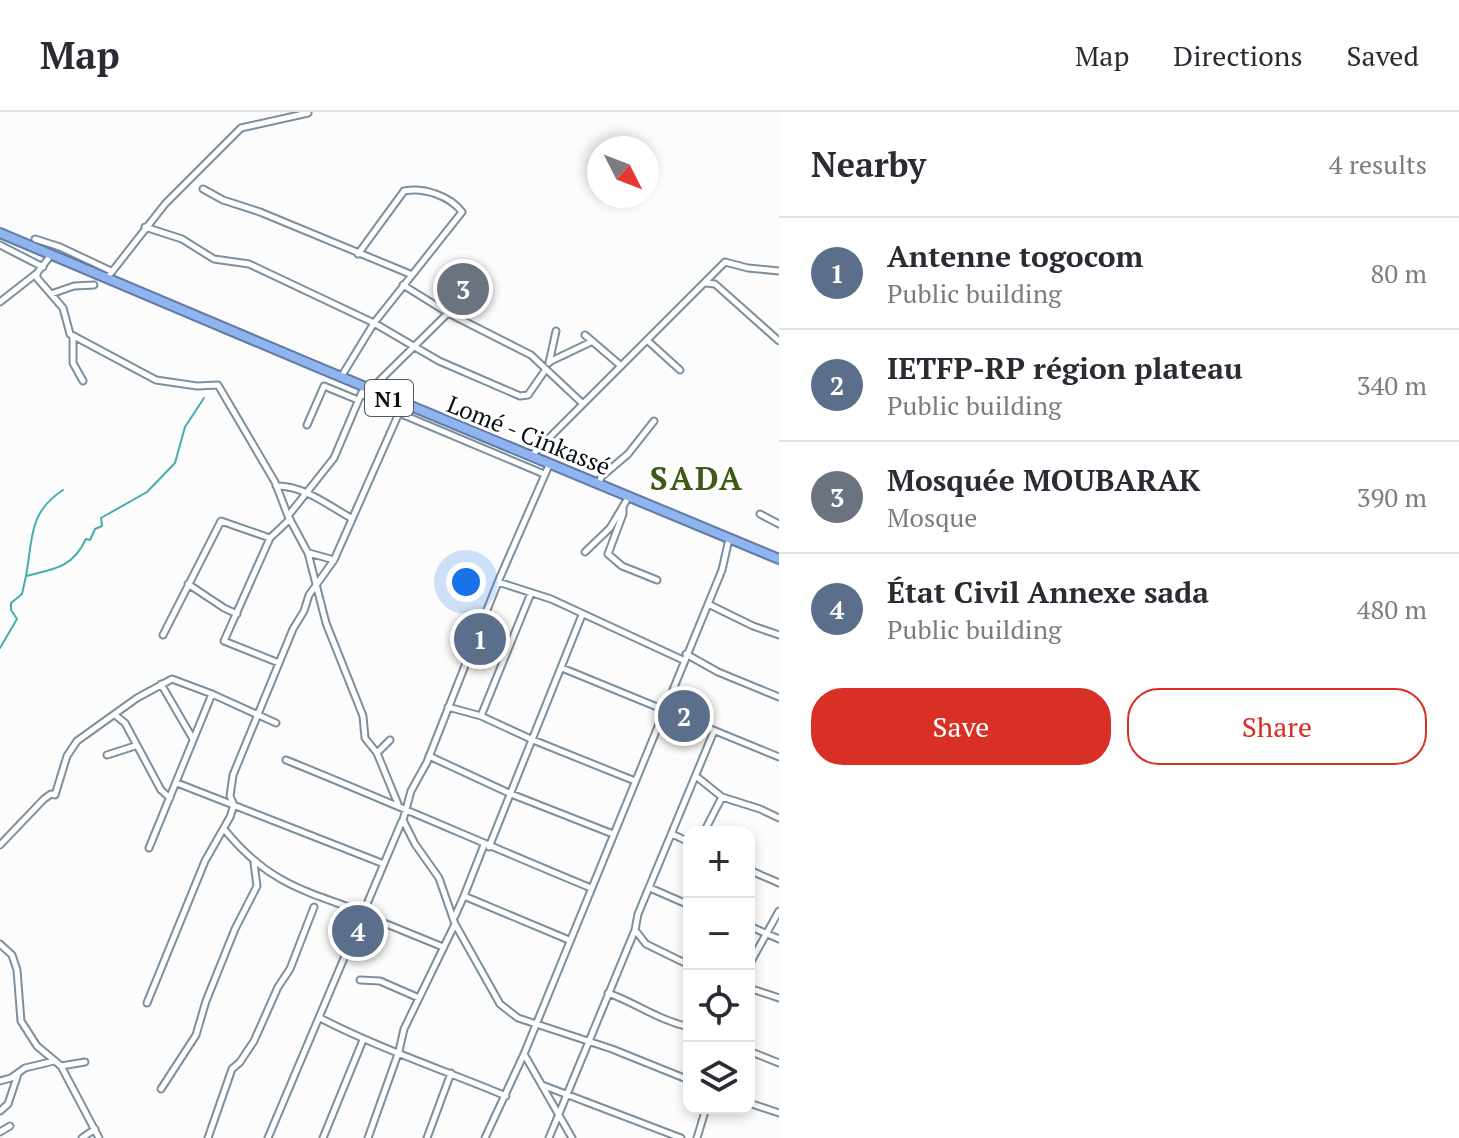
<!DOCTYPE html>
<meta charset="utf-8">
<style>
:root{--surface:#fff;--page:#f7f7f7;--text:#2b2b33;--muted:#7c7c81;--line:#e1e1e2;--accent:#d93025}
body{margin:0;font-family:"PT Serif",serif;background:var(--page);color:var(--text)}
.controls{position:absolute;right:24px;bottom:24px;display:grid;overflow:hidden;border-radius:16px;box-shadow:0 4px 12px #0003}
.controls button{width:72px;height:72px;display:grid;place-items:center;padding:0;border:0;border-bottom:2px solid var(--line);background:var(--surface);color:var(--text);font:40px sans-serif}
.compass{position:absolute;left:587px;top:24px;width:72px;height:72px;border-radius:50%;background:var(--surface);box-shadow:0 4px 12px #0003;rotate:132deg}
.you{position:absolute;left:466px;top:470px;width:28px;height:28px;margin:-20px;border:6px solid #fff;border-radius:50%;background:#1a73e8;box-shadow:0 0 0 12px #1a73e833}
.badge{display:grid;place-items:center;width:52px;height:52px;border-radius:50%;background:var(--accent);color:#fff;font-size:26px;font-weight:700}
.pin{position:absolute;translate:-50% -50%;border:4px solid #fff;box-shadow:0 2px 8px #0006}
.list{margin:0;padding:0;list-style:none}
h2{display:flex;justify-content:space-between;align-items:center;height:104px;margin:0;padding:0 32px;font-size:34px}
h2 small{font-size:26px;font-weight:400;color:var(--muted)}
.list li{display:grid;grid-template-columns:52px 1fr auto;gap:24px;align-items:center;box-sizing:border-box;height:112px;padding:0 32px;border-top:2px solid var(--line)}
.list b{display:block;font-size:30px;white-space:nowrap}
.list p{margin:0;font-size:26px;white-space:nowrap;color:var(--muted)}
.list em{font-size:26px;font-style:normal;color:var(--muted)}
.actions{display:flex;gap:16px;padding:24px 32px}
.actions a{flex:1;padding:18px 0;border:2px solid var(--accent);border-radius:32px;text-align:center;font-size:28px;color:var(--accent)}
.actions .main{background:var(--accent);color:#fff}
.icon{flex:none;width:44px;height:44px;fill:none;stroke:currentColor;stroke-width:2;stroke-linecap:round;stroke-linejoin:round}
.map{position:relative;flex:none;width:779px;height:1026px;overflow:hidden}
header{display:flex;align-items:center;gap:48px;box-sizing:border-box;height:112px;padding:0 40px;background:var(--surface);border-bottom:2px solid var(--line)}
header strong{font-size:38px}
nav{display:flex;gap:44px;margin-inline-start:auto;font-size:28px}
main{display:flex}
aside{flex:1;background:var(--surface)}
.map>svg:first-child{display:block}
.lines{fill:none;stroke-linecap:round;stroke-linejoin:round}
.stream{stroke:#45adae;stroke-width:2}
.minor-casing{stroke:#7c8f9c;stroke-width:9}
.highway-casing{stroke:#607aa2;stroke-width:12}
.minor{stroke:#fff;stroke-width:5}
.highway{stroke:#8fb4ef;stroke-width:8}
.labels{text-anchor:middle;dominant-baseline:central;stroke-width:6;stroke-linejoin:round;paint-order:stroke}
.shield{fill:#fff;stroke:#52575a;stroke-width:2}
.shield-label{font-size:22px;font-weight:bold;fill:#080f14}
.street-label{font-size:24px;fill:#080f14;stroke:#fff}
.district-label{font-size:32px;font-weight:bold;letter-spacing:2px;fill:#3d5b17;stroke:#fff}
</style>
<header>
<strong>Map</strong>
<nav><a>Map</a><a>Directions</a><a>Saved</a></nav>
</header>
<main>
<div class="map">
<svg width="779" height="1026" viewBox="0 0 779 1026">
<rect width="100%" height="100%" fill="#fcfcfc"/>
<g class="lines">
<!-- stream -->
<path class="stream" d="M26,464C33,426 28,401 63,378
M0,536L17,507L11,498V491L22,482L26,464C55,457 72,456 86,427L90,428L95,417L102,414L101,406L147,380L175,351L185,315L204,286"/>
<defs>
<path id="minor" d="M203,77L223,88L260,100L410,162
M145,115L182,127L214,147L249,152L374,211L439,249L520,284L528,283L546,257
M35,127L60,135L111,159
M0,133L43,155
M37,161V166L63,196L70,222L156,268L197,274L218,273L275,370L288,404L308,441L326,511L363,604L365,626L377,641L398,692
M107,166L165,92L241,16L308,1
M706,171L715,172L779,229
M403,173L448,201L531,243L582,291
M51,182L74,174L94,173
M0,190L37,161L51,143
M585,223L620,253
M73,225V251L83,269
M648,229L680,258
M549,250L591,230
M549,251L556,219
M341,265L374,211L462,100C450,84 424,75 404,79L358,142
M370,278L448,201
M361,282L399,301L544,362
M307,313L324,274L358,288
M532,343L725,150L748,156L779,159
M550,351L498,470L427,650L411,679L403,708L415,732L439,766L455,812L500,892L518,906L612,937L689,968
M599,372L601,365L628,342L654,309
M276,374C303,373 329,394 351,406
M623,395V402L608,442L622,454L657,468
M760,402L779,412
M288,404L334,346L362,280
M585,440L610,416L628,386
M309,441L334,448
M498,470L551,487L683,548
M188,472L224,496L237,502
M708,492L753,514L779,523
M163,523L221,409L270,426
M686,542L718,560L779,585
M279,551L224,529L270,426L290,407
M562,556L779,645
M161,572L193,627
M448,595L481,604L533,628L635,669
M115,603L125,611L161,678L170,686
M481,604L531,481
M377,641L390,628
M107,643L135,634
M429,644L511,682L613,722
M286,648C388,689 489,734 591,776
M697,665L722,685L760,697L779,706
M177,671L384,752
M224,717C267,770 301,778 363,800
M704,720L722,685
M672,722L689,730
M0,733L44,687L51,682L55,683L67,644L77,629L137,586L172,567L212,582L276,611
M489,735L582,503
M149,736L212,582
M749,758L779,771
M650,776L689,793
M464,784L484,733
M362,802L443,835
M455,804L464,784L569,828
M749,814L779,827
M0,832L12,843L17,858L21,909L37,934L61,954L99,1026
M689,853L646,832L635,818L638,802L714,619
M749,853L779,799
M360,868L380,869L419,886
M749,876L779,886
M608,881C638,892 656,907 689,915
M147,891L205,749L230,705L234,693L230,684L233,663L293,517L304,499L309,483L334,448L399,301
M320,906C380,937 444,958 506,984
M749,939L779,951
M524,942L572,1026
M61,954L85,950
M0,969L11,966L25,956L54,949
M542,973L681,1026
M161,977L196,923L206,889L235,817L257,774L254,751
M749,991L779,1001
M0,999L8,992L18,962
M0,1020L10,1014
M82,1026L95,1017
M208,1026L232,957L240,950L254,929L278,875L290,857L314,795
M268,1026L402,709
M323,1026L363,928
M368,1026L399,939L404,917L455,812
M427,1026L451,961
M485,1026L524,942L722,458L729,427
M549,1026L635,818
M697,1026L706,996"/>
<path id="highway" d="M0,121C259,231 519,340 779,447"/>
</defs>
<!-- minor casing -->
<use href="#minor" class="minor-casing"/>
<!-- highway casing -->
<use href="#highway" class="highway-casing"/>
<!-- minor -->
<use href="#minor" class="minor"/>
<!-- highway -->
<use href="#highway" class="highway"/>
</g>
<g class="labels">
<!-- shield labels -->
<rect class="shield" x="365" y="268" width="48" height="36" rx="6"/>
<g class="shield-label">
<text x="389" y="286">N1</text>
</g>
<!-- street labels -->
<g class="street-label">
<text transform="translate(529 323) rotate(22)">Lomé - Cinkassé</text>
</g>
<!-- district labels -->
<g class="district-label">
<text x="697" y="366">SADA</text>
</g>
</g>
</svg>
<div class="controls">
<button>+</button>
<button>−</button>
<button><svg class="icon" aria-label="locate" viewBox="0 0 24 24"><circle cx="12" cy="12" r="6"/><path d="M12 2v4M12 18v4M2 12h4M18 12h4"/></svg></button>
<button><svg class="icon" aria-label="layers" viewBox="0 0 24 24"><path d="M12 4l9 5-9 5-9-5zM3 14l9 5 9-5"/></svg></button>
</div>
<svg class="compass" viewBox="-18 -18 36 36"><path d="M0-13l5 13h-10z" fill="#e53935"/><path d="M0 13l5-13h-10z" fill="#7c7c81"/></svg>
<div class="you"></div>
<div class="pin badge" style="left:480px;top:527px;background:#5c6f8a">1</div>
<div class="pin badge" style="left:684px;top:604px;background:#5c6f8a">2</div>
<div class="pin badge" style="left:463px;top:177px;background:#6b7280">3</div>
<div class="pin badge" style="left:358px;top:819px;background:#5c6f8a">4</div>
</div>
<aside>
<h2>Nearby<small>4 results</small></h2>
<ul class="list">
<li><span class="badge" style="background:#5c6f8a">1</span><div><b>Antenne togocom</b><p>Public building</p></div><em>80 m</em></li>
<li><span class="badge" style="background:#5c6f8a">2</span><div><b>IETFP-RP région plateau</b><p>Public building</p></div><em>340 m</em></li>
<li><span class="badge" style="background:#6b7280">3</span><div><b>Mosquée MOUBARAK</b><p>Mosque</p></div><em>390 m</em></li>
<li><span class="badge" style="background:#5c6f8a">4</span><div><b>État Civil Annexe sada</b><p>Public building</p></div><em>480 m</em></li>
</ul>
<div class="actions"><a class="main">Save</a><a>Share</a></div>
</aside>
</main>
